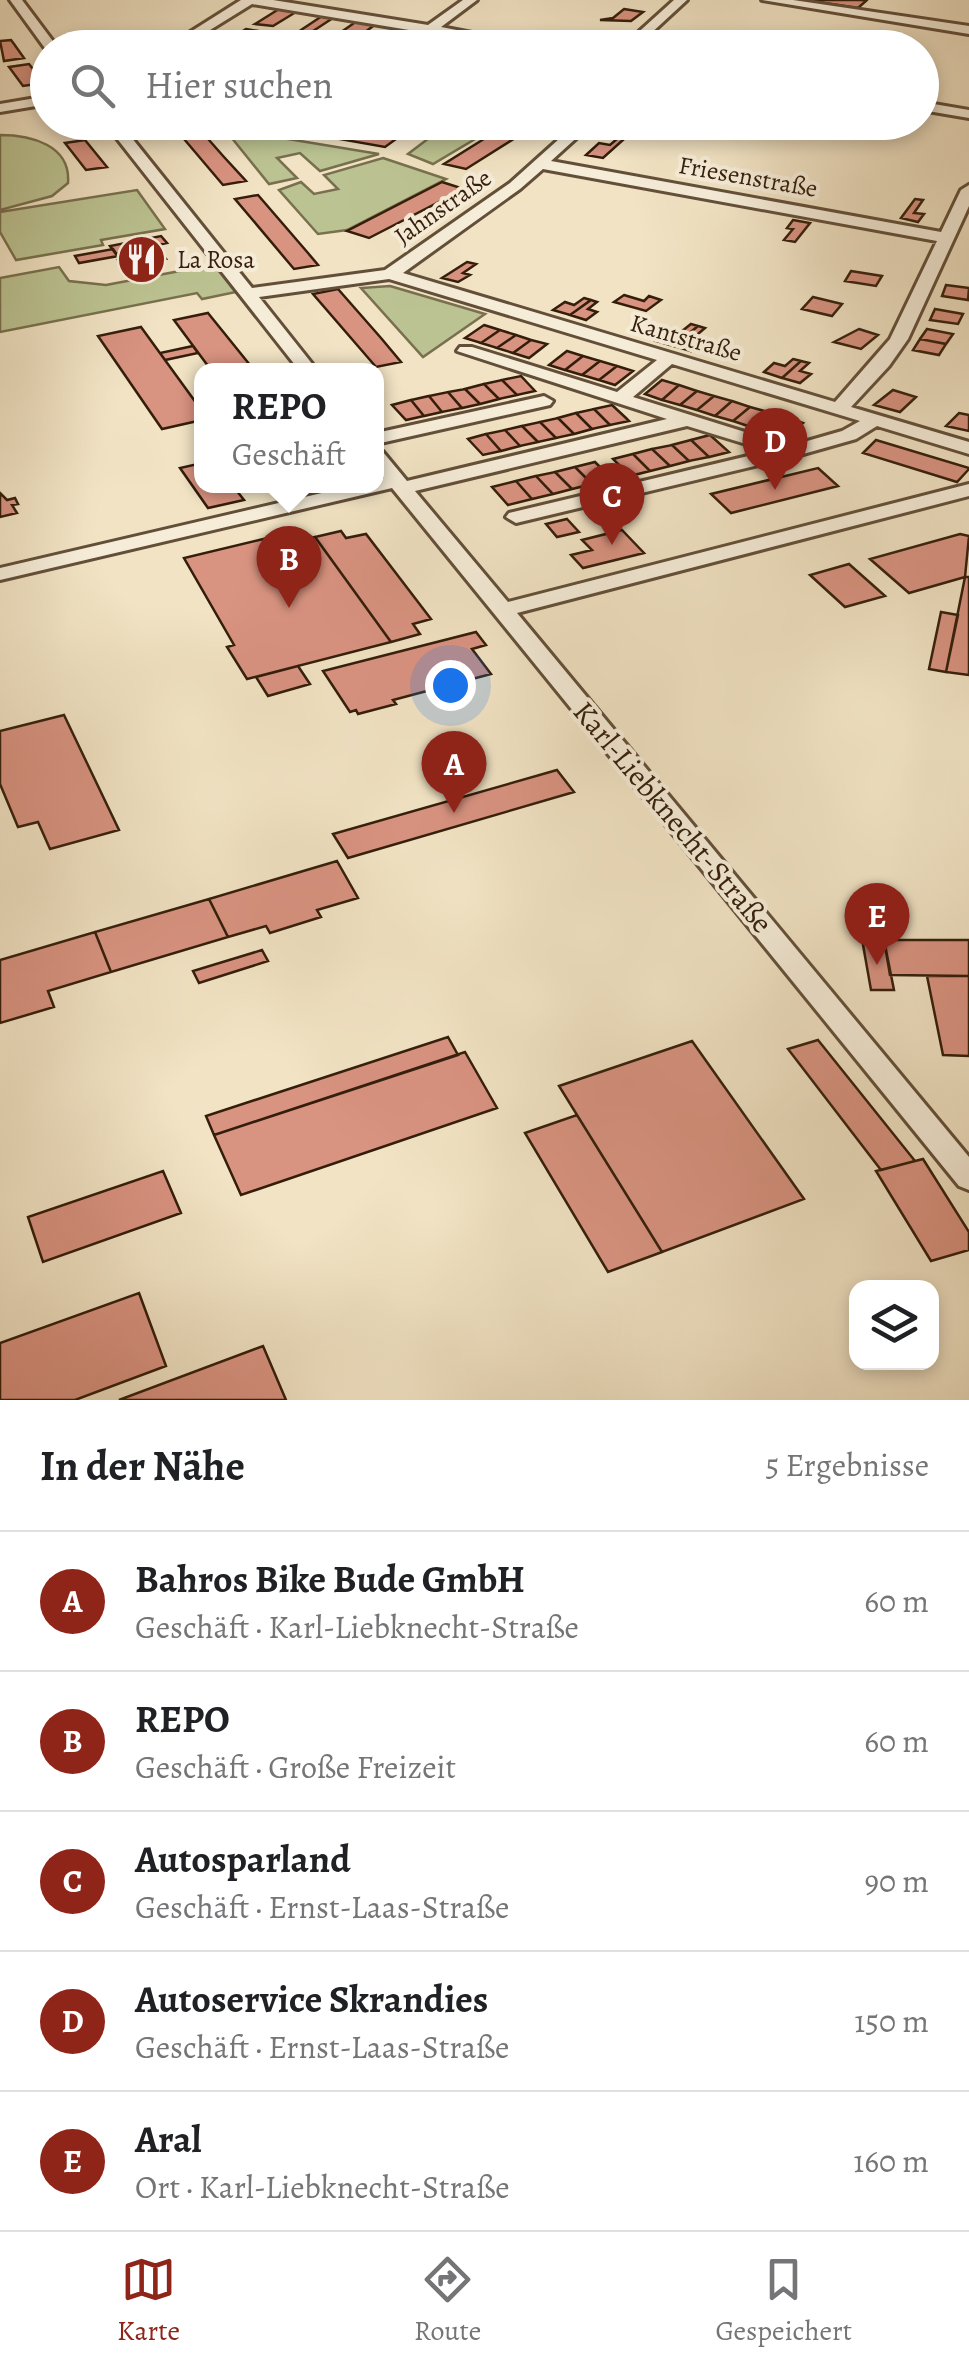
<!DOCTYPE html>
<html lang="de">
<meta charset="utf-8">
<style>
:root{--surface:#fff;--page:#f6f6f6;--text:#202124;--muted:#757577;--line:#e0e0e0;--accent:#8f2418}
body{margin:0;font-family:Alegreya,serif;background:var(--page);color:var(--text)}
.controls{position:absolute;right:30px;bottom:30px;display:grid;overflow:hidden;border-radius:20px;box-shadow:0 5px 15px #0003}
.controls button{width:90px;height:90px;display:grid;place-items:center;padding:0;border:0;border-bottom:2px solid var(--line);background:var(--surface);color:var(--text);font:50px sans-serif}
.you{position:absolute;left:450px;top:685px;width:35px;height:35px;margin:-25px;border:8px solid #fff;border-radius:50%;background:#1a73e8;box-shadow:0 0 0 15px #1a73e833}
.badge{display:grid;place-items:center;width:65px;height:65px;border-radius:50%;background:var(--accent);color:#fff;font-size:32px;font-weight:700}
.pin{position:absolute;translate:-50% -82px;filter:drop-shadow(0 2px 5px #0008)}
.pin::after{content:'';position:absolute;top:52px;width:35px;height:30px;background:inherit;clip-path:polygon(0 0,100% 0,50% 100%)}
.popup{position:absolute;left:194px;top:363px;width:190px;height:130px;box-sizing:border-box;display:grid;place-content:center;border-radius:20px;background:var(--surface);filter:drop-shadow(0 2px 8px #0005);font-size:32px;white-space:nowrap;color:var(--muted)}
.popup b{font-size:38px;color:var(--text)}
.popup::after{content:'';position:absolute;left:50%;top:100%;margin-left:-20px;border:20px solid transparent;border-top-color:var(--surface)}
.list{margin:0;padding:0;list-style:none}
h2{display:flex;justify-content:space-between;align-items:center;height:130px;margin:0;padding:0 40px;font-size:42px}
h2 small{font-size:32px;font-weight:400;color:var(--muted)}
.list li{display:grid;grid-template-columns:65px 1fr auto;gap:30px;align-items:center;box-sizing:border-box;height:140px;padding:0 40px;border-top:2px solid var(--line)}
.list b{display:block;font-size:38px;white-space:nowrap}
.list p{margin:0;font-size:32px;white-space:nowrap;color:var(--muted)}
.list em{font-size:32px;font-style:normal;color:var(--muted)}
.icon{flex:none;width:55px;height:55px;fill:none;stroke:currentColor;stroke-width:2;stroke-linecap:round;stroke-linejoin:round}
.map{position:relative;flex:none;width:969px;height:1400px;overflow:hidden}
.search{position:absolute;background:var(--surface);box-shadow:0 5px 15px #0003;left:30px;right:30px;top:30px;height:110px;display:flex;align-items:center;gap:25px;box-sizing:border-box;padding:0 35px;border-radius:55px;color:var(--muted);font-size:38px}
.sheet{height:830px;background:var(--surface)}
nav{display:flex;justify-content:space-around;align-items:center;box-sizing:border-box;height:140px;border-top:2px solid var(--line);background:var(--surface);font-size:28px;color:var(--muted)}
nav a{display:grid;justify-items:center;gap:5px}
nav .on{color:var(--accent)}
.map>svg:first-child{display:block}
.green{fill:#bcc392;stroke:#78704e;stroke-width:2.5}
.building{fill:#d99381;stroke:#341e0b;stroke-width:2.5}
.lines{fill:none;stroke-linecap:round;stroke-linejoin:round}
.minor-casing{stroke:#634f39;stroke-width:6}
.minor{fill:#f6edd9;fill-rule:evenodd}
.labels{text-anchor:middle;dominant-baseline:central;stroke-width:8;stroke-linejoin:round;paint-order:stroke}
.far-street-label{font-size:25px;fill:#341e0b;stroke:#f6edd9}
.far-poi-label{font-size:25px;fill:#341e0b;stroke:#f6edd9;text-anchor:start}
.street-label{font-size:30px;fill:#341e0b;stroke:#f6edd9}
</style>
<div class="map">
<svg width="969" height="1400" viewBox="0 0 969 1400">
<rect width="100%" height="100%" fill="#f1e3c4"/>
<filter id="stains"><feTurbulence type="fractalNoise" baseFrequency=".002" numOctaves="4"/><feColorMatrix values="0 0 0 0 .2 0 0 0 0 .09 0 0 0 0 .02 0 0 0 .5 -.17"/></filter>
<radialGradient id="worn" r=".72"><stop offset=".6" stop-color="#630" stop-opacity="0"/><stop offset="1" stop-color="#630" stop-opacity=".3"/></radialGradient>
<!-- green -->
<path class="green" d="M449,123V122L502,123L433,164L408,154Z
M0,135C31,135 71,145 68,183L52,196L0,210Z
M270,136L379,154L320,171L300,153L277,158L297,178L269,184L231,137Z
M383,158L446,179L347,230L318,234L279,190L301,182L314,194L338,189L324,175Z
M137,190L165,229L101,240L103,245L16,260L0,232V212Z
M217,264L236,292L202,299L197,293L0,332V278L59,267L69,281L106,285Z
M390,286L485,314L423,357L361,288Z"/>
<!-- building -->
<path class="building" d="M804,0H862L866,1L858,8Z
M279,9L296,12L273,26L255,24Z
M624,9L643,12L631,21L600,20L613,18Z
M322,16L333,18L307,35L295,34Z
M357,21L376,24L343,48H318Z
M246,29L264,32L239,48L218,46Z
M425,34L443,37L429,48H406Z
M11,40L14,44L24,58L4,61L0,41Z
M29,64L33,69L43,83L23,86L9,67Z
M278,122H304L396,139L385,147L272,127Z
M511,122L539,123L466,169L444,164Z
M194,123L224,157L246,181L223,185L173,126Z
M618,138L624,139L603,158L586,155L599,143L610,145Z
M85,140L107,167L86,170L65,143Z
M442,182L464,189L369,238L347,231Z
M258,195L308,253L318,265L294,269L235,199Z
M915,199L923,200L914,213L924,214L918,222L901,218Z
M793,220L810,223L795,242L784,240L793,229L787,228Z
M161,236L167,243L116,254L110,246Z
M113,249L118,256L79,263L75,256Z
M161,252L166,259L123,267L118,260Z
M467,262L476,264L463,273L470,275L458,282L442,278Z
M851,271L882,276L876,286L845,281Z
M946,285L969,288L968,300L942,296Z
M338,289L381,338L401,362L376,367L313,294Z
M624,295L644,301L649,296L661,300L646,311L614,302Z
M813,297L842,304L832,316L802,309Z
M584,298L591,300L570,315L553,310L565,302L574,305Z
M591,300L597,302L588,309L597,312L586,320L570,315Z
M935,309L963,314L958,324L930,320Z
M208,313L254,370H211L174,320Z
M691,324L698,326L674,346L656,341L667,332L677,335Z
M484,325L500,330L481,343L465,338Z
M698,326L705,328L692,339L702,342L691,351L674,346Z
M141,327L202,411V420L162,429L98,336Z
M859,329L878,335L861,349L834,342Z
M927,329L953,334L946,344L920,339Z
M500,330L516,335L497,348L481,343Z
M516,335L531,340L513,353L497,348Z
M920,339L946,344L939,355L913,350Z
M531,340L547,344L529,358L513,353Z
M193,346L198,353L165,360L160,353Z
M567,351L583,356L565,370L549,365Z
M583,356L600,361L582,375L565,370Z
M793,359L801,361L782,378L764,372L774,363L785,366Z
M600,361L617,366L599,380L582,375Z
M801,361L809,363L800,371L811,374L800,383L782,378Z
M617,366L633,371L615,385L599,380Z
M521,376L535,391L517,395L502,380Z
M502,380L517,395L499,399L484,384Z
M662,380L679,385L662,400L645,394Z
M484,384L499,399L480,404L465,389Z
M679,385L697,391L680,405L662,400Z
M465,389L480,404L462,408L448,392Z
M893,390L916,397L900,412L874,405Z
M697,391L714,396L697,410L680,405Z
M448,392L462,408L442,412L429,396Z
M429,396L442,412L424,416L411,400Z
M714,396L732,401L715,416L697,410Z
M411,400L424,416L406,420L392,405Z
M732,401L750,407L733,421L715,416Z
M612,405L626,418L629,421L610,425L594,409Z
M750,407L768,412L751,427L733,421Z
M594,409L610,425L592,429L576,413Z
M768,412L786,417L769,433L751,427Z
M576,413L592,429L574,434L558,418Z
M959,413L969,415V431L946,426Z
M786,417L803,423L787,438L769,433Z
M558,418L574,434L556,438L540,422Z
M540,422L556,438L538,442L522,426Z
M522,426L538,442L520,446L505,430Z
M505,430L520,446L501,451L486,434Z
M486,434L501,451L483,455L468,439Z
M710,435L729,452L709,457L691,440Z
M691,440L709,457L689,461L672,445Z
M876,440L969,468V469L957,482L863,453Z
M672,445L689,461L670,466L652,449Z
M652,449L670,466L650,471L633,454Z
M633,454L650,471L630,476L613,459Z
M595,462L612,479L592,484L575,467Z
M202,463V486H233L244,500L208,508L180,468Z
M575,467L592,484L572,489L555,472Z
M818,468L838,486L731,513L711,494Z
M555,472L572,489L553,494L536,476Z
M536,476L553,494L532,499L516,481Z
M516,481L532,499L508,505L492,487Z
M0,493L7,500L15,498L18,504L12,505L17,513L0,517Z
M567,519L579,532L557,537L546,524Z
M622,530L644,553L583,568L571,555L592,550L582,540Z
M341,531L346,538L366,534L431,619L413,624L420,634L391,642L315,537Z
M284,534L290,543L315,537L391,642L247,679L227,647L234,645L184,558Z
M960,534L969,536L965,577L909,593L870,559Z
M849,564L885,596L845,607L810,575Z
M965,577H969V675L946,672Z
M941,612L958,615L946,672L929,669Z
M476,632L486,645L472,649L491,674L393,700L396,704L358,714L356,710L350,712L323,671Z
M298,666L310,684L268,696L256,677Z
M64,715L119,830L50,849L38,822L18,827L0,784V731Z
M557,770L574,792L348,858L333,834Z
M337,861L358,898L317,910L321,917L270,933L266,926L228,937L209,899Z
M209,899L228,937L111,972L95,932Z
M95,932L111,972L48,991L54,1007L0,1023V960Z
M862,939L884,940L894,990H871Z
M884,940H969V976L890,975Z
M262,950L268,961L199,983L193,971Z
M927,976H969V1056L943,1055Z
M448,1037L458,1055L214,1135L206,1116Z
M818,1040L915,1161L881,1170L788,1049Z
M692,1041L804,1199L662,1252L559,1086Z
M465,1052L497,1108L241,1195L214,1135Z
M577,1115L662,1252L608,1272L525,1133Z
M923,1159L969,1232V1250L931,1261L876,1171Z
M163,1171L181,1213L43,1262L28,1217Z
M139,1293L166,1366L75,1400H0V1343Z
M263,1346L286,1400H119Z"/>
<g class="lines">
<defs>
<path id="minor" d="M10,0H22L58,48H48L47,51Z
M241,0H273L428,25L463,0H477L441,27L550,48H517L252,4L181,48H165Z
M674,0H687L635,48H621Z
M762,0H793L969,26V34Z
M48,96V104L0,112V104Z
M922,102L969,110V118L922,110Z
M104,122H119L252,288L385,270L510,183L578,122H594L551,161L941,232L961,190L969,185V206L908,339L889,366L851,407L969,442V454L877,426L856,439L796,456L516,523L506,517L509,513L769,451L687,426L415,491L508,602L969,484V496L517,613L969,1157V1190L959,1186L392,488L0,580V568L352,486H376V480L384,478L376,469V450L383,452L407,481L667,419L457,351L460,347H472L617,392L657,360L389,279L259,297L317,370H299ZM543,169L937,241L890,339L835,402L403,273L520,189ZM672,364L860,421L842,431L790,446L633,397Z
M544,396L553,401L550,405L376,444V433Z"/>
</defs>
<!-- minor casing -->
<use href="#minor" class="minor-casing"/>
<!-- minor -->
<use href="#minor" class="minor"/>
</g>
<!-- icons -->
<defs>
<symbol id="restaurant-disc" viewBox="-11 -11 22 22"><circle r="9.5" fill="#8f2418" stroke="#f6edd9"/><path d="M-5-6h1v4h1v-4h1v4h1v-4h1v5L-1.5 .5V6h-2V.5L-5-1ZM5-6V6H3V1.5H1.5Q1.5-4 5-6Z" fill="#fff"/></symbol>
</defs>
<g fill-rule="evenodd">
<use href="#restaurant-disc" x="114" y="232" width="55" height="55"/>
</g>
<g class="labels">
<!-- far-street labels -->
<g class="far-street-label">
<text transform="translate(748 177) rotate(10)">Friesenstraße</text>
<text transform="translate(443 207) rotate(-35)">Jahnstraße</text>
<text transform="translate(686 338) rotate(16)">Kantstraße</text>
</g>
<!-- far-poi labels -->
<g class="far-poi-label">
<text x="177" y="260">La Rosa</text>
</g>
<!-- street labels -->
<g class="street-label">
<text transform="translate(673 817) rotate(50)">Karl-Liebknecht-Straße</text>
</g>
</g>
<rect width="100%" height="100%" filter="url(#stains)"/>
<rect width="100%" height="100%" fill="url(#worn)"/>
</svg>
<div class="controls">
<button><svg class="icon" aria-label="layers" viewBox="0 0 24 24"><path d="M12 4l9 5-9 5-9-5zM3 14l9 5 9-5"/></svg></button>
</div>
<div class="you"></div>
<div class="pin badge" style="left:454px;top:813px">A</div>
<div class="pin badge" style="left:289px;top:608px">B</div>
<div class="popup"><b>REPO</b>Geschäft</div>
<div class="pin badge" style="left:612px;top:545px">C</div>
<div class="pin badge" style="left:775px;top:490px">D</div>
<div class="pin badge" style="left:877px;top:965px">E</div>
<div class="search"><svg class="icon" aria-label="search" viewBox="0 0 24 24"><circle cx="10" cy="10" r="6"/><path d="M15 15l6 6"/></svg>Hier suchen</div>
</div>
<section class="sheet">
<h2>In der Nähe<small>5 Ergebnisse</small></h2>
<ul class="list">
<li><span class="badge">A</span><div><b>Bahros Bike Bude GmbH</b><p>Geschäft · Karl-Liebknecht-Straße</p></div><em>60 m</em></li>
<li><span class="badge">B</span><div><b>REPO</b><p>Geschäft · Große Freizeit</p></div><em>60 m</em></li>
<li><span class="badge">C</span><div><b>Autosparland</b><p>Geschäft · Ernst-Laas-Straße</p></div><em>90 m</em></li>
<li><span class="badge">D</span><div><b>Autoservice Skrandies</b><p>Geschäft · Ernst-Laas-Straße</p></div><em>150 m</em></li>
<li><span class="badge">E</span><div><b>Aral</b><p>Ort · Karl-Liebknecht-Straße</p></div><em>160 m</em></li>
</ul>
</section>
<nav>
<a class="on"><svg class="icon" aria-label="map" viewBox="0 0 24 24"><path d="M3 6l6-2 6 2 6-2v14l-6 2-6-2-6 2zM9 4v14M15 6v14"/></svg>Karte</a>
<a><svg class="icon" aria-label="directions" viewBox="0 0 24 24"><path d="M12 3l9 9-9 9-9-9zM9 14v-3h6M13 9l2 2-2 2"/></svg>Route</a>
<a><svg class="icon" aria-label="saved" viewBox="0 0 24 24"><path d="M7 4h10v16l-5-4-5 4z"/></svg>Gespeichert</a>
</nav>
